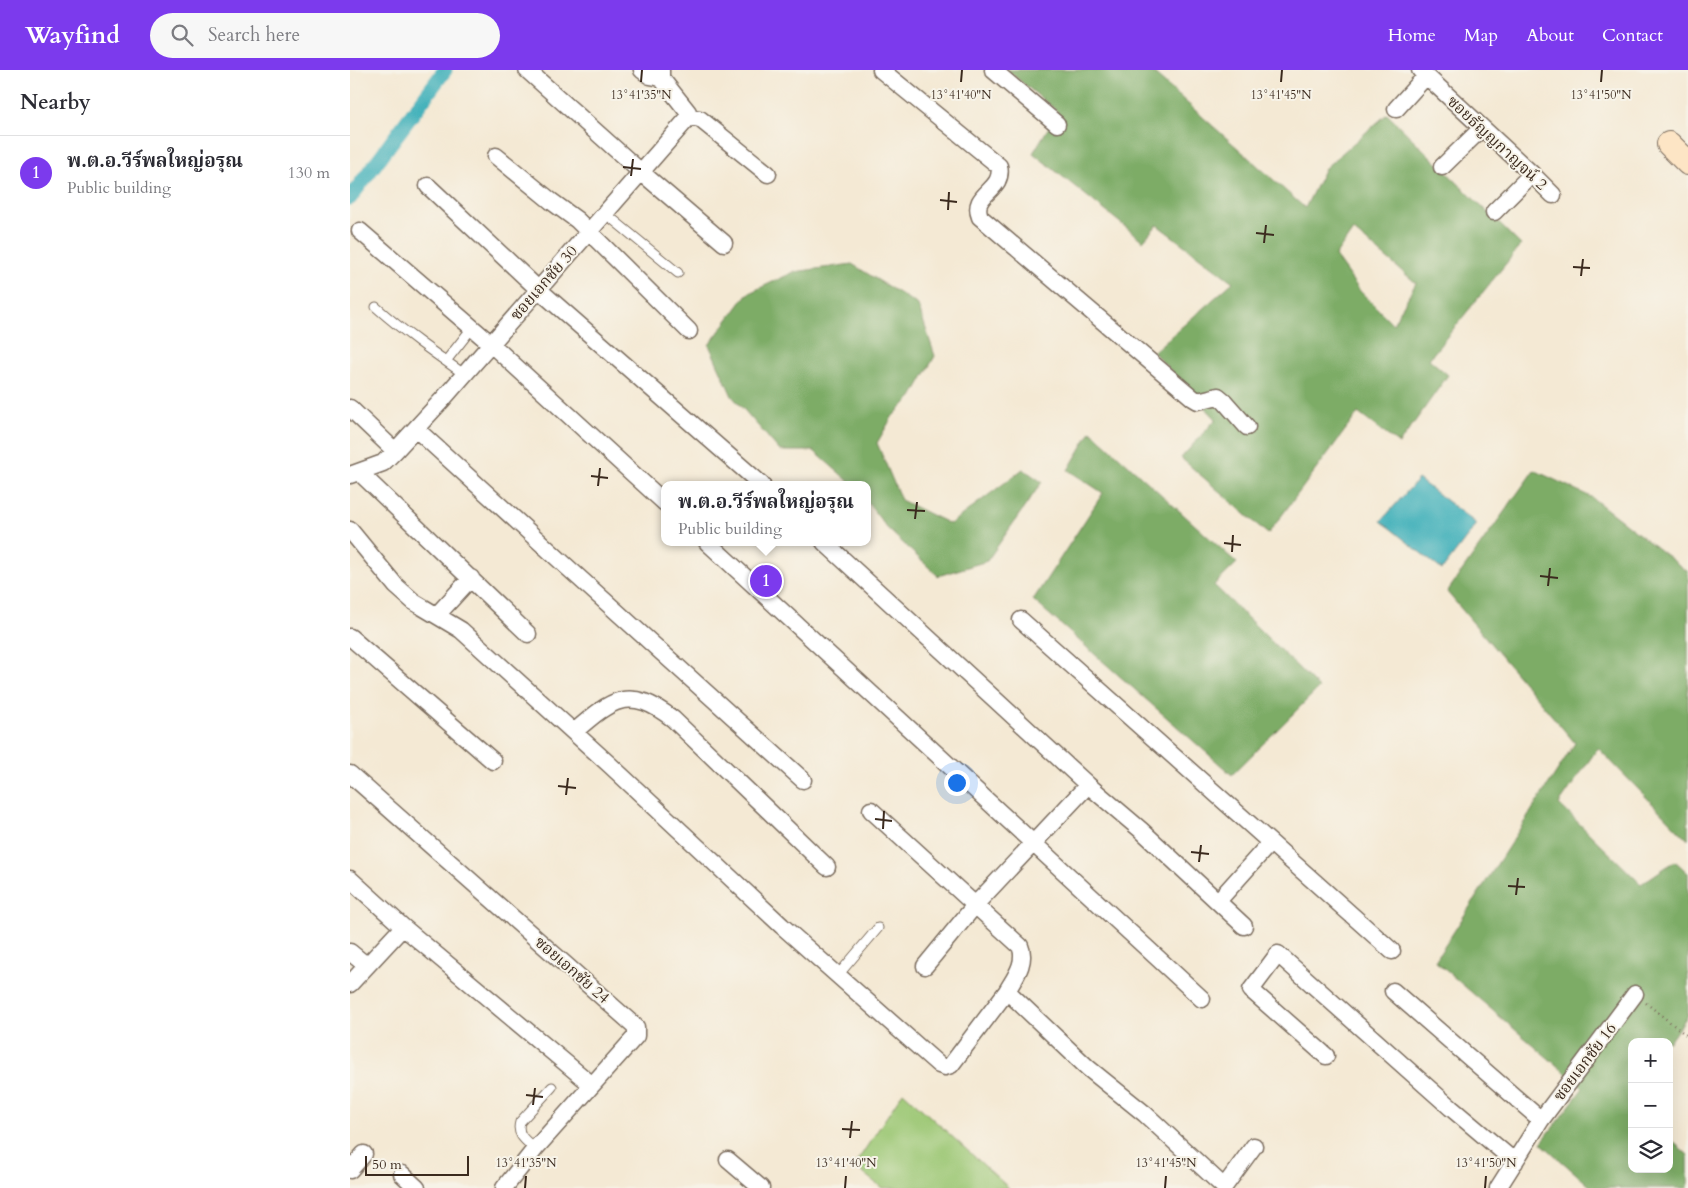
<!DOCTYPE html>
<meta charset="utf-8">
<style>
:root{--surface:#fff;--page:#f7f7f7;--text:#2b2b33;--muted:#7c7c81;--line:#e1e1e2;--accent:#7c3aed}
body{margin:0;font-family:Cardo,"Noto Serif Thai",serif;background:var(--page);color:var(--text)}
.controls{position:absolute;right:15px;bottom:15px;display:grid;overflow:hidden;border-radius:10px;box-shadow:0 5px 20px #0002}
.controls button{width:45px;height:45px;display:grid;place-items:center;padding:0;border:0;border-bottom:1px solid var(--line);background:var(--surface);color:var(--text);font:25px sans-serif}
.scale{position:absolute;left:15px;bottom:12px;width:104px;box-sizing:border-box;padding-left:5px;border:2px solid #3b2a1e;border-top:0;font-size:14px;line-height:18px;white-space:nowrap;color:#3b2a1e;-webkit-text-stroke:4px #f7f3e8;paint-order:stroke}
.you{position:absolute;left:606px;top:712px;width:18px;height:18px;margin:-12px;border:4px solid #fff;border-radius:50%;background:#1a73e8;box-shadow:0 0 0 8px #1a73e833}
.badge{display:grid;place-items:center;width:32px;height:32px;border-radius:50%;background:var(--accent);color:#fff;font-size:16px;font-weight:700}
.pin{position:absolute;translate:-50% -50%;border:2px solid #fff;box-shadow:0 1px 5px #0006}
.popup{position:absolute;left:311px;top:411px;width:210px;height:65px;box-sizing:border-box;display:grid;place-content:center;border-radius:10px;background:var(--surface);filter:drop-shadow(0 1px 4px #0005);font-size:16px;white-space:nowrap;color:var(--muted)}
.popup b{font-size:19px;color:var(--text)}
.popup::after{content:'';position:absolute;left:50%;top:100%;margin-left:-10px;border:10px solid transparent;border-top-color:var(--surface)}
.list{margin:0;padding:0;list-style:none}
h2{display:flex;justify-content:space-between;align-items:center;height:65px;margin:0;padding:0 20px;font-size:21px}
h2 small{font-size:16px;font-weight:400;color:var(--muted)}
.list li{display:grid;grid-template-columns:32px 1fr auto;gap:15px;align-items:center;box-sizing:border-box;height:75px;padding:0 20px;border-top:1px solid var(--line)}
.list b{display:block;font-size:19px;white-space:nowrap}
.list p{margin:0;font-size:16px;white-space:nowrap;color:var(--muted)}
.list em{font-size:16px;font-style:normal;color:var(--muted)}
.icon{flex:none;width:28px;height:28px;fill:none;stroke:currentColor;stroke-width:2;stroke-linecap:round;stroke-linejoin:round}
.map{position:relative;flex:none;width:1338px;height:1118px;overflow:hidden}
header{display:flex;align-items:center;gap:30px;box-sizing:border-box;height:70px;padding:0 25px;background:var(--accent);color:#fff}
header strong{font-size:24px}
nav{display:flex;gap:28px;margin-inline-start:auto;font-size:18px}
.search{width:350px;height:45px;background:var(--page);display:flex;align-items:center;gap:12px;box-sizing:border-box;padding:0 18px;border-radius:28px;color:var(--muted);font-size:19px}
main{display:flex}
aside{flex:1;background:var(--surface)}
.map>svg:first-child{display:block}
.green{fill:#9cc774;stroke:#6c7849}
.forest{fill:#7dac66;stroke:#5c6b42;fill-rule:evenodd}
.water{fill:#40b0ba;stroke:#3e6d6c}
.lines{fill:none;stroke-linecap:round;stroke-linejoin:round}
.canal{stroke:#40b0ba;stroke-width:15}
.lane-casing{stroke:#7c6d5e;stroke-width:11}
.street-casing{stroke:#7c6d5e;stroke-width:19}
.secondary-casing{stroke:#7c6d5e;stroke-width:26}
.path{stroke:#7c6d5e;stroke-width:2.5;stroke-dasharray:1 4;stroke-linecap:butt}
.lane{stroke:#fff;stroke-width:9}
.street{stroke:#fff;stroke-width:16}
.secondary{stroke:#fde5c5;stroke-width:24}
.ticks{fill:none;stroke:#3b2a1e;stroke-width:2}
.labels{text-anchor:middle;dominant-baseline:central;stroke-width:4;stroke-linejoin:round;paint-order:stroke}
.street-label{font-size:16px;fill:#3b2a1e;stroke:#f7f3e8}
.ticks-label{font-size:12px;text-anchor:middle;fill:#3b2a1e;stroke:#f7f3e8;stroke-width:4;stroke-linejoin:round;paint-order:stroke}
</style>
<header>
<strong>Wayfind</strong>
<div class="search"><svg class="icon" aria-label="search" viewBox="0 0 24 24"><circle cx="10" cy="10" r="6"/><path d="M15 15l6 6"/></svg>Search here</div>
<nav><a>Home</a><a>Map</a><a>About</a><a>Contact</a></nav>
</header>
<main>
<aside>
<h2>Nearby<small></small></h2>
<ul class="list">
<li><span class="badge">1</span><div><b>พ.ต.อ.วีร์พลใหญ่อรุณ</b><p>Public building</p></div><em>130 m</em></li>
</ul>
</aside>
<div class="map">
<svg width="1338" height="1118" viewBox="0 0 1338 1118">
<rect width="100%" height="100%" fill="#f7f3e8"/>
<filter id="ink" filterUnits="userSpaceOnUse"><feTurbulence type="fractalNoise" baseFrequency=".02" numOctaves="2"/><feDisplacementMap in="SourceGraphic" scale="10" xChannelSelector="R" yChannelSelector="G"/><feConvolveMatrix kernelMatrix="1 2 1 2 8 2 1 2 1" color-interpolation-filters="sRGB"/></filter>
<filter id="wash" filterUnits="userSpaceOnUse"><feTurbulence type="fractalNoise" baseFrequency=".0096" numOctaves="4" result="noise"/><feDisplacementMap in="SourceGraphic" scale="20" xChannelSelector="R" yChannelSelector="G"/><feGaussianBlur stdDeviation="1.12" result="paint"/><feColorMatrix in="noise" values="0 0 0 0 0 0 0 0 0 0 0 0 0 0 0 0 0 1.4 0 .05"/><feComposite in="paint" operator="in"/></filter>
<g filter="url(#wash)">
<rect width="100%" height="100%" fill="#f4e9d4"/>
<!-- green -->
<path class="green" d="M553,1022L659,1118H532L504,1096Z"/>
<!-- forest -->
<path class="forest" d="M657,0H800L955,138L975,98L1037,44L1171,175L1079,289L1098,305L1049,374L1008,343L918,464L831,388L866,349L803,282L883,212L807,155L793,171L683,83L708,42ZM1003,160L1066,213L1043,254L1010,221L985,186Z
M502,194L568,235L585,286L562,327L542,347L527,373L551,430L600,454L673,399L692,412L637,491L588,506L537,458L517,432V415H503L464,381H430L382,326L359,275L397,224L444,202Z
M741,361L887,493L864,515L969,618L882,705L683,530L753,423L718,400Z
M1184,400L1241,427L1338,502V770L1248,678L1209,734L1291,814L1325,791L1338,803V945L1319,972H1282V1022L1277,1029L1282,1034V1099H1319V1068L1338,1085V1118H1242L1191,1073L1233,1018L1085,891L1225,673L1097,522Z"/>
<!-- water -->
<path class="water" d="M1068,409L1127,454L1092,500L1031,451Z"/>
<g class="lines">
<!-- canal -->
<path class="canal" d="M0,128L95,0"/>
</g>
</g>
<g filter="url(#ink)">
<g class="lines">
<defs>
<path id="lane" d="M255,143L328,203
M26,237C54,262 84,283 114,304
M96,291L122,258
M488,905L528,858
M185,1079C176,1071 166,1065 170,1052L202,1017"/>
<path id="street" d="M177,0L291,102L374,173
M292,0L300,6L311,8
M531,0L649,96C655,121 620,123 630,147L843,328L848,331L868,326L874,331L897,357
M643,0L707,54
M1070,0L1182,104L1203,125
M1046,39L1076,6
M339,47L350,49L418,104
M146,86L201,131L227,150L339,261
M1092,97L1132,58
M78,116L188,219L412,415
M1144,142L1182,104
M10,161L141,274L315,433
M0,338L45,381
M66,359L215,495L453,710
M9,402L178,564
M0,405L33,393L45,381L93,329L339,47L338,42L311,8V0
M0,460L46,516L64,532L111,560L261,696L432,856L589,995L595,997L601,995L657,921
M357,472L852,929
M474,472L738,715L791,760L894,856
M87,545L121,508
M671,550L1042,881
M0,567L143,691
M224,662C262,629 279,615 323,649L477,797
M0,704L286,957V966L185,1079L154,1118
M521,740L670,876C677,892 665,907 657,921L738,998L795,1044L874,1117L904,1076
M0,809L53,857L242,1015
M868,831L920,773
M0,882L17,896
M575,896L626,834L738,715
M0,914L53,857
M1043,921L1191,1050
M976,986L901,920L928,884L1101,1038L1165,1092
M378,1090L411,1118
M0,1100L14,1084
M52,1104L67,1118
M1148,1118L1191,1050L1285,924"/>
<path id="secondary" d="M1319,74L1338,93"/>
</defs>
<!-- lane casing -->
<use href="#lane" class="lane-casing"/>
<!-- street casing -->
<use href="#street" class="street-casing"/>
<!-- secondary casing -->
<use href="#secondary" class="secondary-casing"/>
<!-- path -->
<path class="path" d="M1296,933L1336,965L1338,963"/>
<!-- lane -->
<use href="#lane" class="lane"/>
<!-- street -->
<use href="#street" class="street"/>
<!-- secondary -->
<use href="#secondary" class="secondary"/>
</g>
</g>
<!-- ticks -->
<path class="ticks" d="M291,12L292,0M611,12L612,0M931,12L932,0M1251,12L1252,0M273,97L291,99M281,106L283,89M590,130L607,132M598,140L599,122M906,163L924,165M914,173L916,155M1223,197L1240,198M1231,206L1233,189M241,406L258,408M248,416L250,398M557,440L575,441M565,449L567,432M874,473L891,475M882,482L883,465M1190,506L1208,508M1198,516L1200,498M208,716L226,718M216,725L218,708M525,749L542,751M533,759L534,741M841,782L859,784M849,792L851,775M1158,816L1175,817M1166,825L1168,808M176,1025L193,1027M183,1035L185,1018M492,1059L510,1060M500,1068L502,1051M175,1118L176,1106M495,1118L496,1106M815,1118L816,1106M1135,1118L1136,1106"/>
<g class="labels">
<!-- street labels -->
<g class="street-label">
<text transform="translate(1147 73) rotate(43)">ซอยธัญญกาญจน์ 2</text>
<text transform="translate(194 213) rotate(-49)">ซอยเอกชัย 30</text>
<text transform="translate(222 900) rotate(41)">ซอยเอกชัย 24</text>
<text transform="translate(1235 992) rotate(-53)">ซอยเอกชัย 16</text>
</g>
</g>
<g class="ticks-label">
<text x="291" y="29">13°41'35"N</text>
<text x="611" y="29">13°41'40"N</text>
<text x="931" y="29">13°41'45"N</text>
<text x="1251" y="29">13°41'50"N</text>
<text x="176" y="1097">13°41'35"N</text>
<text x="496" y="1097">13°41'40"N</text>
<text x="816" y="1097">13°41'45"N</text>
<text x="1136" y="1097">13°41'50"N</text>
</g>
</svg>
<div class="controls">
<button>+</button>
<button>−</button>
<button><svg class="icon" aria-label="layers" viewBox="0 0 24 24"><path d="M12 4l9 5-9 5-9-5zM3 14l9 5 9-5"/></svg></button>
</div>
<div class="scale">50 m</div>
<div class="you"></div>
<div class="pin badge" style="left:416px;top:511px">1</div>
<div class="popup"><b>พ.ต.อ.วีร์พลใหญ่อรุณ</b>Public building</div>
</div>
</main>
